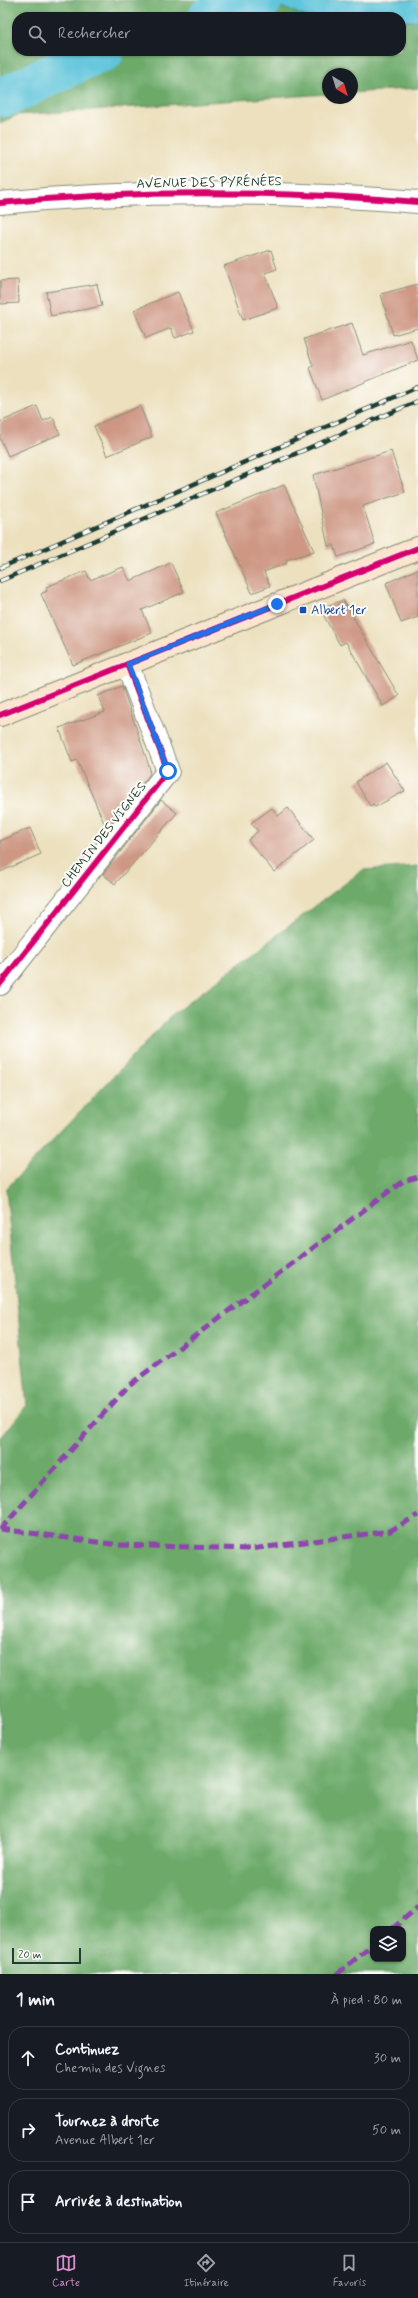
<!DOCTYPE html>
<html lang="fr">
<meta charset="utf-8">
<style>
:root{--surface:#171b24;--page:#242831;--text:#f1f3f6;--muted:#9ea1a6;--line:#363941;--accent:#d690ce}
body{margin:0;font-family:Mynerve,sans-serif;background:var(--page);color:var(--text)}
.controls{position:absolute;right:12px;bottom:12px;display:grid;overflow:hidden;border-radius:8px;box-shadow:0 1px 3px #0004}
.controls button{width:36px;height:36px;display:grid;place-items:center;padding:0;border:0;border-bottom:1px solid var(--line);background:var(--surface);color:var(--text);font:20px sans-serif}
.compass{position:absolute;left:322px;top:68px;width:36px;height:36px;border-radius:50%;background:var(--surface);box-shadow:0 1px 3px #0004;rotate:142deg}
.scale{position:absolute;left:12px;bottom:10px;width:69px;box-sizing:border-box;padding-left:4px;border:2px solid #1f3d34;border-top:0;font-size:11px;line-height:14px;white-space:nowrap;color:#1f3d34;-webkit-text-stroke:3px #fdfcf7;paint-order:stroke}
.stop{position:absolute;width:12px;height:12px;margin:-9px;border:3px solid #1a73e8;border-radius:50%;background:#fff}
.stop.end{background:#1a73e8;border-color:#fff;box-shadow:0 1px 4px #0008}
.list{margin:0;padding:0;list-style:none}
h2{display:flex;justify-content:space-between;align-items:center;height:52px;margin:0;padding:0 16px;font-size:17px}
h2 small{font-size:13px;font-weight:400;color:var(--muted)}
.list li{display:grid;grid-template-columns:26px 1fr auto;gap:12px;align-items:center;box-sizing:border-box;height:64px;margin:0 8px 8px;padding:0 8px;border:1px solid var(--line);border-radius:16px}
.list b{display:block;font-size:15px;white-space:nowrap}
.list p{margin:0;font-size:13px;white-space:nowrap;color:var(--muted)}
.list em{font-size:13px;font-style:normal;color:var(--muted)}
.icon{flex:none;width:22px;height:22px;fill:none;stroke:currentColor;stroke-width:2;stroke-linecap:round;stroke-linejoin:round}
.map{position:relative;flex:none;width:418px;height:1974px;overflow:hidden}
.search{position:absolute;background:var(--surface);box-shadow:0 1px 3px #0004;left:12px;right:12px;top:12px;height:44px;display:flex;align-items:center;gap:10px;box-sizing:border-box;padding:0 14px;border-radius:16px;color:var(--muted);font-size:15px}
.sheet{height:268px;background:var(--surface)}
nav{display:flex;justify-content:space-around;align-items:center;box-sizing:border-box;height:56px;border-top:1px solid var(--line);background:var(--surface);font-size:11px;color:var(--muted)}
nav a{display:grid;justify-items:center;gap:2px}
nav .on{color:var(--accent)}
.map>svg:first-child{display:block}
.forest{fill:#6daa6b;stroke:#467450;fill-rule:evenodd}
.water{fill:#5ec5db;stroke:#3e8188}
.lines{fill:none;stroke-linecap:round;stroke-linejoin:round}
.river{stroke:#5ec5db;stroke-width:41}
.building{fill:#ce9784}
.street-casing{stroke:#868e79;stroke-width:24}
.secondary-casing{stroke:#868e79;stroke-width:24}
.street{stroke:#fff;stroke-width:22}
.secondary{stroke:#fbe5cf;stroke-width:22}
.rail-casing{stroke:#1f3d34;stroke-width:4.5}
.rail{stroke:#fdfcf7;stroke-width:3;stroke-dasharray:9;stroke-linecap:butt}
.quiet{stroke:#8e44ad;stroke-width:5;stroke-dasharray:10 5;stroke-linecap:butt}
.cycleway-casing{stroke:#fdfcf7;stroke-width:8}
.cycleway{stroke:#d6006c;stroke-width:6}
.route{stroke:#1a73e8;stroke-width:5}
.transit-dot{fill:#1a4fb4;stroke:#fdfcf7;stroke-width:1.5}
.labels{text-anchor:middle;dominant-baseline:central;stroke-width:4;stroke-linejoin:round;paint-order:stroke}
.street-label{font-size:13px;fill:#1f3d34;stroke:#fdfcf7}
.transit-label{font-size:13px;fill:#164399;stroke:#fdfcf7;text-anchor:start}
</style>
<div class="map">
<svg width="418" height="1974" viewBox="0 0 418 1974">
<rect width="100%" height="100%" fill="#fdfcf7"/>
<filter id="ink" filterUnits="userSpaceOnUse"><feTurbulence type="fractalNoise" baseFrequency=".025" numOctaves="2"/><feDisplacementMap in="SourceGraphic" scale="8" xChannelSelector="R" yChannelSelector="G"/><feConvolveMatrix kernelMatrix="1 2 1 2 8 2 1 2 1" color-interpolation-filters="sRGB"/></filter>
<filter id="wash" filterUnits="userSpaceOnUse"><feTurbulence type="fractalNoise" baseFrequency=".012" numOctaves="4" result="noise"/><feDisplacementMap in="SourceGraphic" scale="16" xChannelSelector="R" yChannelSelector="G"/><feGaussianBlur stdDeviation="0.9" result="paint"/><feColorMatrix in="noise" values="0 0 0 0 0 0 0 0 0 0 0 0 0 0 0 0 0 1.4 0 .05"/><feComposite in="paint" operator="in"/></filter>
<g filter="url(#wash)">
<rect width="100%" height="100%" fill="#ece0be"/>
<!-- forest -->
<path class="forest" d="M0,0H262L308,17H17V51H401V21H418V88L352,93V74H328V94L17,115L0,123Z
M418,866V1974H0V1439L27,1405L6,1189L173,1014L363,870ZM373,1929H403V1959H373Z"/>
<!-- water -->
<path class="water" d="M262,0H418V21H401V17H308Z"/>
<g class="lines">
<!-- river -->
<path class="river" d="M209,17L262,0
M0,96H7L90,56L104,51"/>
</g>
<g id="blocks">
<!-- building -->
<path class="building" d="M271,250L277,269L265,273L278,308L243,320L224,266Z
M18,280L19,303L0,304V281Z
M97,284L102,306L51,316L46,292Z
M418,284V328L393,335L381,294Z
M178,292L194,331L175,338L171,328L146,338L134,310Z
M352,323L363,355L411,340L418,360L322,400L310,368L313,366L304,339Z
M37,406L43,421L53,417L60,434L8,456L0,438V422Z
M140,406L152,437L107,456L94,426Z
M391,451L405,492L363,506L375,544L338,557L334,545L328,546L313,475Z
M284,485L314,551L286,560L287,563L264,572L270,586L252,593L216,513Z
M171,563L184,592L142,610L152,633L73,665L41,594L47,591L46,587L86,571L90,580L123,567L130,581Z
M418,569V617L401,623L386,583Z
M343,600L399,696L383,706L346,642L340,645L320,609Z
M122,686L150,769L149,775L108,827L104,823L77,760L72,762L59,728L105,712L98,696Z
M386,762L405,791L375,807L373,804L370,806L356,782Z
M161,800L177,813L115,884L103,874Z
M272,808L278,816L288,808L314,840L274,872L248,840L258,831L251,823Z
M30,828L41,854L0,872V841Z"/>
</g>
</g>
<g filter="url(#ink)">
<use href="#blocks" fill-opacity="0" stroke="#868e79" stroke-width="1"/>
<g class="lines">
<defs>
<path id="street" d="M0,203C139,189 279,191 418,202
M0,984L168,771L127,664"/>
<path id="secondary" d="M0,715L418,548"/>
</defs>
<!-- street casing -->
<use href="#street" class="street-casing"/>
<!-- secondary casing -->
<use href="#secondary" class="secondary-casing"/>
<!-- street -->
<use href="#street" class="street"/>
<!-- secondary -->
<use href="#secondary" class="secondary"/>
<defs>
<path id="rail" d="M0,568L418,387
M0,581L418,401"/>
</defs>
<!-- rail casing -->
<use href="#rail" class="rail-casing"/>
<!-- rail -->
<use href="#rail" class="rail"/>
<!-- quiet -->
<path class="quiet" d="M0,1529L119,1545L251,1549L390,1531L418,1515
M0,1530L129,1385L403,1181L418,1177
M392,1929L418,1907
M337,1974L373,1945"/>
<defs>
<path id="cycleway" d="M0,203C139,189 279,191 418,202
M0,715L418,548
M0,984L168,771L127,664"/>
</defs>
<!-- cycleway casing -->
<use href="#cycleway" class="cycleway-casing"/>
<!-- cycleway -->
<use href="#cycleway" class="cycleway"/>
</g>
</g>
<g class="lines" filter="url(#ink)">
<!-- route -->
<path class="route" d="M168,771L128,664L277,604"/>
</g>
<!-- markers -->
<rect class="transit-dot" x="299" y="606" width="8" height="8" rx="2"/>
<g class="labels">
<!-- street labels -->
<g class="street-label">
<text transform="translate(209 183) rotate(-1)">AVENUE DES PYRÉNÉES</text>
<text transform="translate(104 835) rotate(-52)">CHEMIN DES VIGNES</text>
</g>
<!-- transit labels -->
<g class="transit-label">
<text x="311" y="610">Albert 1er</text>
</g>
</g>
</svg>
<div class="controls">
<button><svg class="icon" aria-label="layers" viewBox="0 0 24 24"><path d="M12 4l9 5-9 5-9-5zM3 14l9 5 9-5"/></svg></button>
</div>
<svg class="compass" viewBox="-18 -18 36 36"><path d="M0-13l5 13h-10z" fill="#e53935"/><path d="M0 13l5-13h-10z" fill="#9ea1a6"/></svg>
<div class="scale">20 m</div>
<div class="stop" style="left:168px;top:771px"></div>
<div class="stop end" style="left:277px;top:604px"></div>
<div class="search"><svg class="icon" aria-label="search" viewBox="0 0 24 24"><circle cx="10" cy="10" r="6"/><path d="M15 15l6 6"/></svg>Rechercher</div>
</div>
<section class="sheet">
<h2>1 min<small>À pied · 80 m</small></h2>
<ul class="list">
<li><svg class="icon" aria-label="ahead" viewBox="0 0 24 24"><path d="M12 20V5M6 11l6-6 6 6"/></svg><div><b>Continuez</b><p>Chemin des Vignes</p></div><em>30 m</em></li>
<li><svg class="icon" aria-label="right" viewBox="0 0 24 24"><path d="M7 20v-9h11M14 6l5 5-5 5"/></svg><div><b>Tournez à droite</b><p>Avenue Albert 1er</p></div><em>50 m</em></li>
<li><svg class="icon" aria-label="arrive" viewBox="0 0 24 24"><path d="M6 21V4h12l-3 4 3 4H6"/></svg><div><b>Arrivée à destination</b></div></li>
</ul>
</section>
<nav>
<a class="on"><svg class="icon" aria-label="map" viewBox="0 0 24 24"><path d="M3 6l6-2 6 2 6-2v14l-6 2-6-2-6 2zM9 4v14M15 6v14"/></svg>Carte</a>
<a><svg class="icon" aria-label="directions" viewBox="0 0 24 24"><path d="M12 3l9 9-9 9-9-9zM9 14v-3h6M13 9l2 2-2 2"/></svg>Itinéraire</a>
<a><svg class="icon" aria-label="saved" viewBox="0 0 24 24"><path d="M7 4h10v16l-5-4-5 4z"/></svg>Favoris</a>
</nav>
